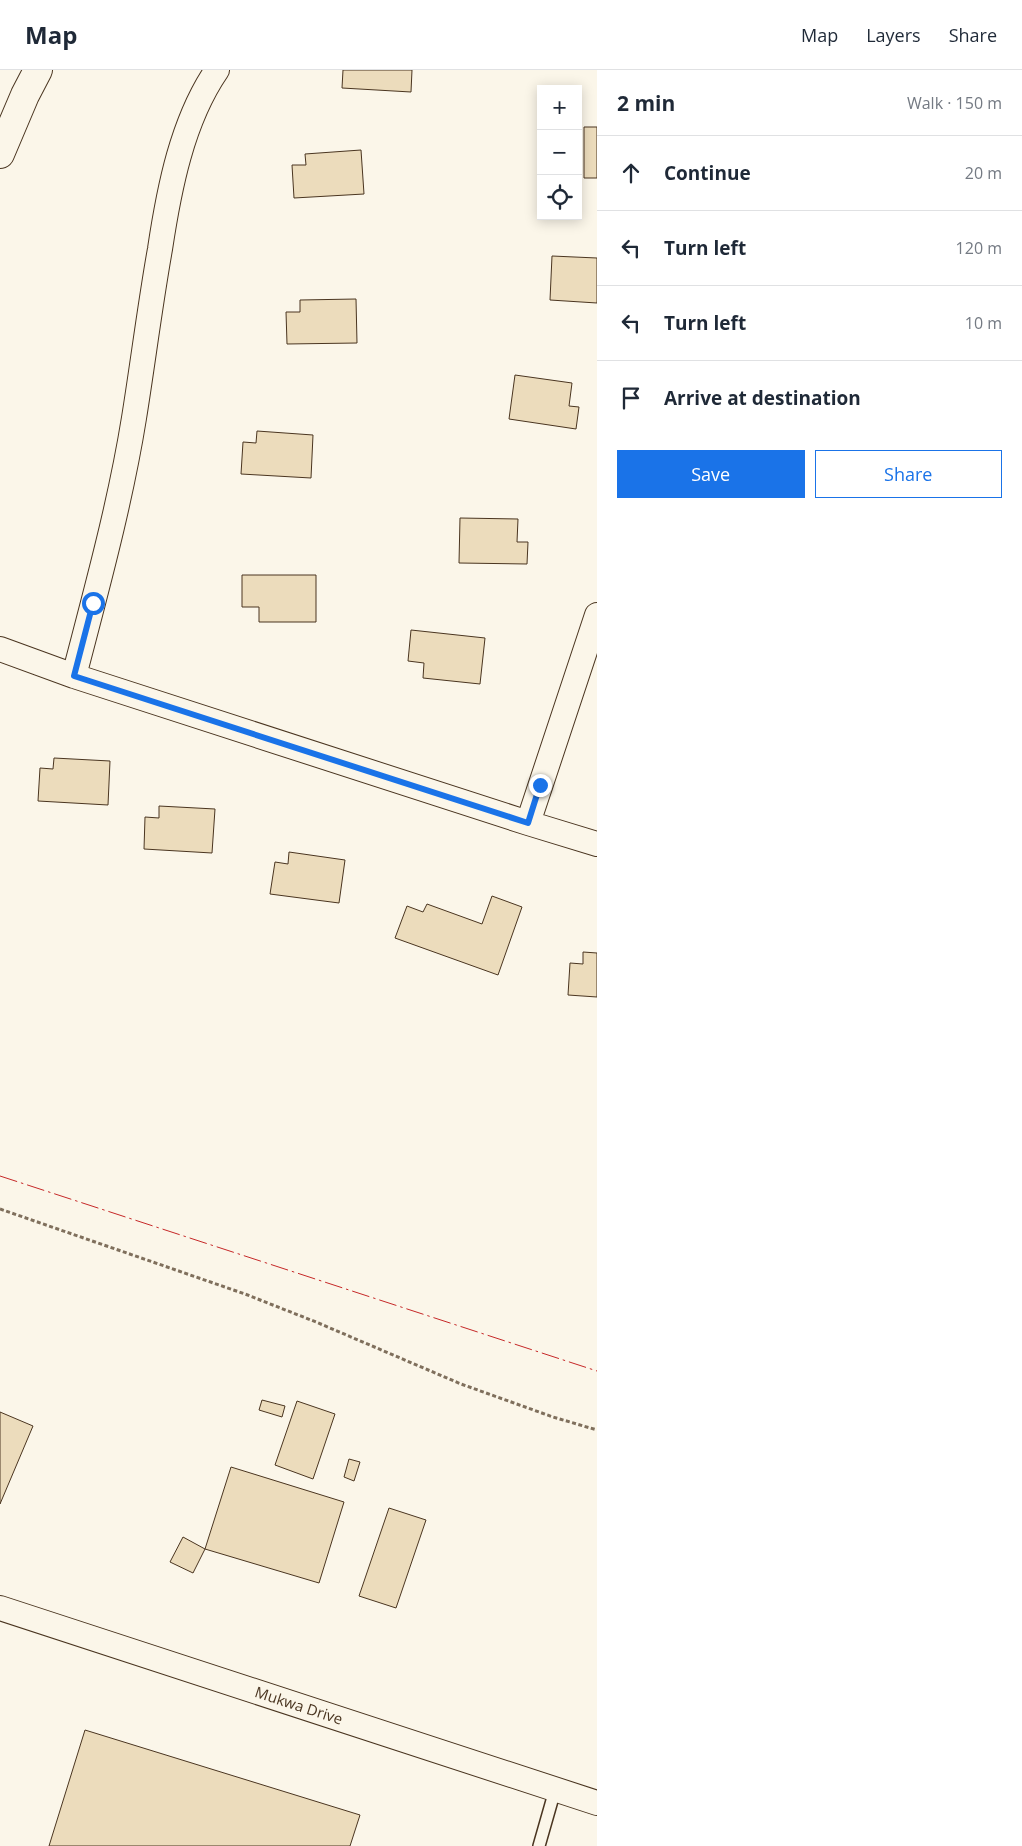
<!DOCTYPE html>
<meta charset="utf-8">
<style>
:root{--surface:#fff;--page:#f6f6f7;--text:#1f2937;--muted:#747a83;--line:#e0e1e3;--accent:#1a73e8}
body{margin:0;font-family:"Open Sans",sans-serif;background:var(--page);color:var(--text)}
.controls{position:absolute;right:15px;top:15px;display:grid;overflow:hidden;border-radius:0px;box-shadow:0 2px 12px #0003}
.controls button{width:45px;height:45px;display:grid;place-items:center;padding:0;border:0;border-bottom:1px solid var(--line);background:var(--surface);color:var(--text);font:25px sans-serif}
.stop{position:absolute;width:15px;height:15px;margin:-11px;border:4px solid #1a73e8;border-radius:50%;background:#fff}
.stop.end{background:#1a73e8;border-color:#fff;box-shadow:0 1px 5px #0008}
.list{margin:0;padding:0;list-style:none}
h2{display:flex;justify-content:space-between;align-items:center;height:65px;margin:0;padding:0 20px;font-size:21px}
h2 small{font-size:16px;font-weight:400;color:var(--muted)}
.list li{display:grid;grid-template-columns:32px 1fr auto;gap:15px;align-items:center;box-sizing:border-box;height:75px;padding:0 20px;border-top:1px solid var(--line)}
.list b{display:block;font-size:19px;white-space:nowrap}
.list em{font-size:16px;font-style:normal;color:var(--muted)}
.actions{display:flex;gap:10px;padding:15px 20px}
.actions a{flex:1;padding:11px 0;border:1px solid var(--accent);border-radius:0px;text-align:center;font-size:18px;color:var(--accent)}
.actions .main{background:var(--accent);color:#fff}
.icon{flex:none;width:28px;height:28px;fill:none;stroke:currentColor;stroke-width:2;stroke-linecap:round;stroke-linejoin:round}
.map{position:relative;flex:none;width:597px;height:1776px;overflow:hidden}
header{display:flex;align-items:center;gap:30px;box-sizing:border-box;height:70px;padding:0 25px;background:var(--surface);border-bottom:1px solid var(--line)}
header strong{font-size:24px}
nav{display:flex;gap:28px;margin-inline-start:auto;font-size:18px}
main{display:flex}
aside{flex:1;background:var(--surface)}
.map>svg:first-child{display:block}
.building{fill:#ecdcbc;stroke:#4a3520}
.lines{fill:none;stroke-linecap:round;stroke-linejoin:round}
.service-casing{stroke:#4a3520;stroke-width:14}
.minor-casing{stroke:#4a3520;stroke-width:26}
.tertiary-casing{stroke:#4a3520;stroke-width:30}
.path{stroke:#7f6f5c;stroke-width:3;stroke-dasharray:4 2.5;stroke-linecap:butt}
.service{stroke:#fbf6e9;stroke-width:11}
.minor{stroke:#fbf6e9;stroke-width:24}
.tertiary{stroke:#fbf6e9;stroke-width:28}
.power{stroke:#c62828;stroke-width:1;stroke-dasharray:18 4 2.5 4;stroke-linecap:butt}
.route{stroke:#1a73e8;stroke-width:6}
.labels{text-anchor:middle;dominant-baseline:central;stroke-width:4;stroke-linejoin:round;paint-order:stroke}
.street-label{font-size:15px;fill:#4a3520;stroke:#fbf6e9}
</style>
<header>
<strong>Map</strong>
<nav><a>Map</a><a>Layers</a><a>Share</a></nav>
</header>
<main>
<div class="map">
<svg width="597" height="1776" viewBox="0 0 597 1776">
<rect width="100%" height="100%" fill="#fbf6e9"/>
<!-- building -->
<path class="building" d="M343,0H412L411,22L342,18Z
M584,57H597V108H584Z
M361,80L364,124L294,128L292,95H306L305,84Z
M552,186L597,188V233L550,230Z
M356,229L357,273L287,274L286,242H300V230Z
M515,305L572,313L569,336L579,337L576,359L509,349Z
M257,361L313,365L311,408L241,404L243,372L256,373Z
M460,448L518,449L517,472H528L527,494L459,493Z
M242,505H316V552H259V537H242Z
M411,560L485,568L480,614L423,608L424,593L408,591Z
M54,688L110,691L108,735L38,731L40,698L53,699Z
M159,736L215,739L212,783L144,779L145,747L159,748Z
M289,782L345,790L339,833L270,824L275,792L288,794Z
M492,826L522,837L498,905L395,868L407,836L423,842L427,834L482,854Z
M583,882L597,883V927L568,925L570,893L583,894Z
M262,1330L285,1336L282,1347L259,1340Z
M297,1331L335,1344L313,1409L275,1395Z
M0,1342L33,1356L0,1434Z
M349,1389L360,1392L354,1411L344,1407Z
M231,1397L344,1432L319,1513L205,1479Z
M389,1438L426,1450L396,1538L359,1526Z
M183,1467L205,1479L193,1503L170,1492Z
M85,1660L360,1745L350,1776H49Z"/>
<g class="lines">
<defs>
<path id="service" d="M539,1776L555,1720"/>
<path id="minor" d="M0,579L74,606L528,753L597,774
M74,606C96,521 120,435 134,348C143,292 150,235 160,179C169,119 182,51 217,0
M528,753L597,545
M0,1538L597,1733"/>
<path id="tertiary" d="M0,84L25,25L38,0"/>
</defs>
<!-- service casing -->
<use href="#service" class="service-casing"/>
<!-- minor casing -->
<use href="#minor" class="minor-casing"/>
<!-- tertiary casing -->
<use href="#tertiary" class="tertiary-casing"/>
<!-- path -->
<path class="path" d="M0,1139L245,1224L316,1252L461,1314L553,1347L597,1360"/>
<!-- service -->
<use href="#service" class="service"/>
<!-- minor -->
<use href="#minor" class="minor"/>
<!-- tertiary -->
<use href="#tertiary" class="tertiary"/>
<!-- power -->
<path class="power" d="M0,1106L597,1301"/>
</g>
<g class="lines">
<!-- route -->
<path class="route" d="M93,533L74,606L528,753L540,715"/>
</g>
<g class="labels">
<!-- street labels -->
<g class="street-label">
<text transform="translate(299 1635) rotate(18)">Mukwa Drive</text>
</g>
</g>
</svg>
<div class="controls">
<button>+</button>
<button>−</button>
<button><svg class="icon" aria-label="locate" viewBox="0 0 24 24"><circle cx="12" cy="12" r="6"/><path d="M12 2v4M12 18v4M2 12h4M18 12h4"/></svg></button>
</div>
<div class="stop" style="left:93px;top:533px"></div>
<div class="stop end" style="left:540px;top:715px"></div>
</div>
<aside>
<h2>2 min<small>Walk · 150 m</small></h2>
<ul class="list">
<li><svg class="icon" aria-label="ahead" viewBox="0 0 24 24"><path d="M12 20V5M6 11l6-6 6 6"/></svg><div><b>Continue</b></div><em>20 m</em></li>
<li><svg class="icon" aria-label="left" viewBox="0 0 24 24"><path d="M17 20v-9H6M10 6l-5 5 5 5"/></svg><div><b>Turn left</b></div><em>120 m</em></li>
<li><svg class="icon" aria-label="left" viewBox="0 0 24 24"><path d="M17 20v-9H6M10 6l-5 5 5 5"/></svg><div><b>Turn left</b></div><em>10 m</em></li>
<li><svg class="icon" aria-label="arrive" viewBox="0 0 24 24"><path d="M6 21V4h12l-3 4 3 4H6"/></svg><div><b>Arrive at destination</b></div></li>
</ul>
<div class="actions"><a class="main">Save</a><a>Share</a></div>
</aside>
</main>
